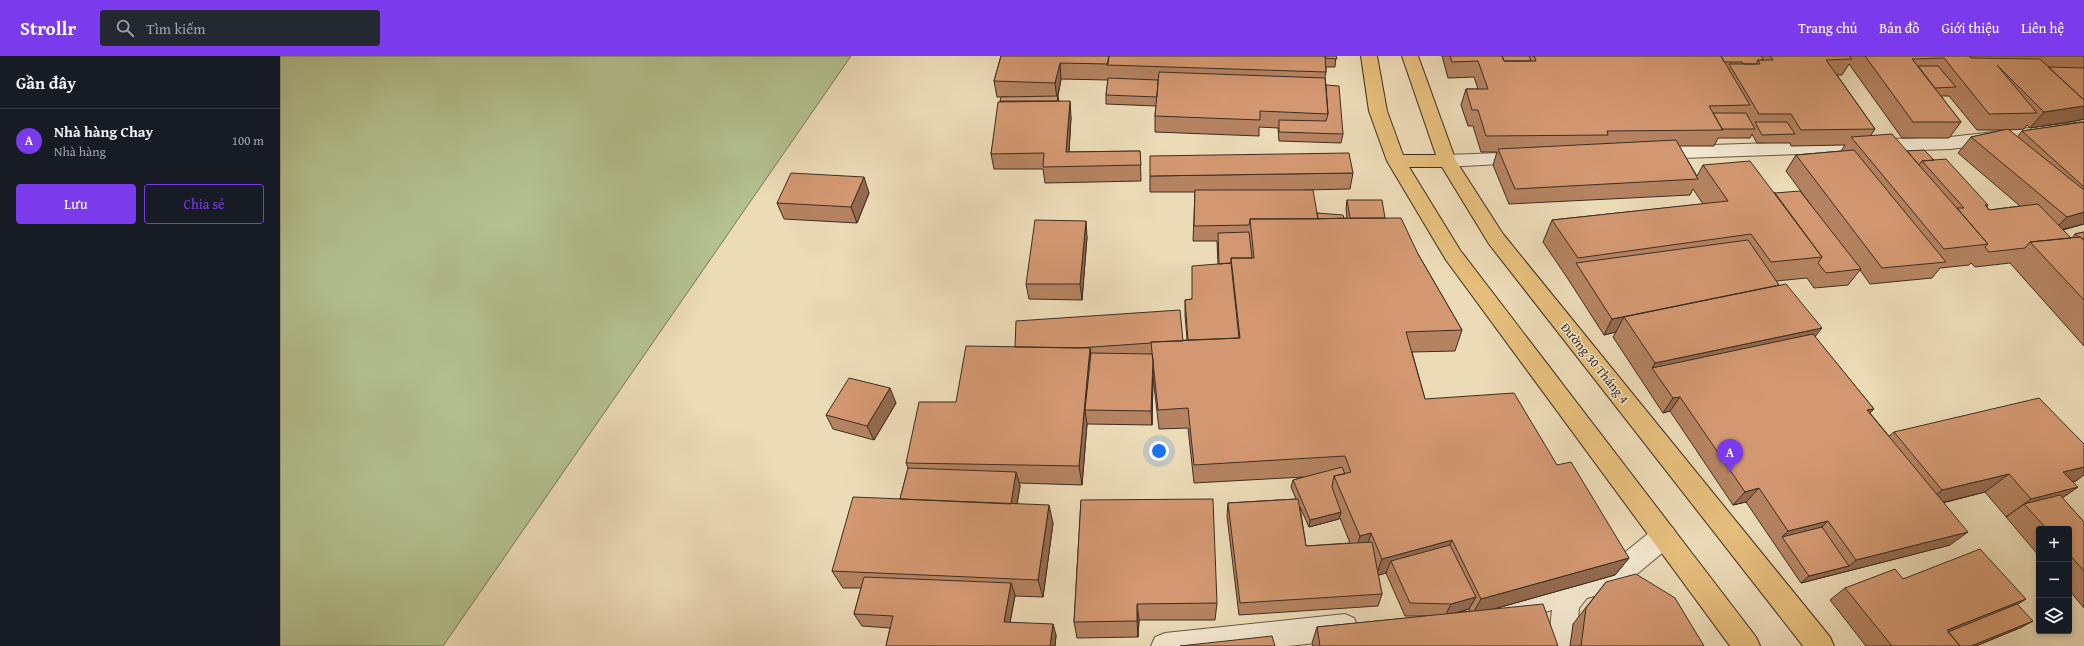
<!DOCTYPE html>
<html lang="vi">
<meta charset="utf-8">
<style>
:root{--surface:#171b24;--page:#242831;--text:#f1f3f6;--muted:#9ea1a6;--line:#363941;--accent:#7c3aed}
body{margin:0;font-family:"Gentium Book Plus",serif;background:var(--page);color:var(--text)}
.controls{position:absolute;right:12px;bottom:12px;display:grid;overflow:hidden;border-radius:4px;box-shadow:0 2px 6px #0003}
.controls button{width:36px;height:36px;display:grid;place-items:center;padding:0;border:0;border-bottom:1px solid var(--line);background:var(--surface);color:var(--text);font:20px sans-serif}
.you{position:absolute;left:879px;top:395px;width:14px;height:14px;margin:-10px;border:3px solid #fff;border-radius:50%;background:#1a73e8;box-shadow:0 0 0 6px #1a73e833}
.badge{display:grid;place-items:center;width:26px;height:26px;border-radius:50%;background:var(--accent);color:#fff;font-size:13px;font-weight:700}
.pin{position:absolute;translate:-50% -33px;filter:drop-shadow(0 1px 2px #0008)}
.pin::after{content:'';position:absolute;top:21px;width:14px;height:12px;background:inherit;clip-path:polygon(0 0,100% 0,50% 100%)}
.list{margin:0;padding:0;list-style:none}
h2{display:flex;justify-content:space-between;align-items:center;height:52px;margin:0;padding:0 16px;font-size:17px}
h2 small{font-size:13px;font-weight:400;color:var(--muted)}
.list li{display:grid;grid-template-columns:26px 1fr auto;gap:12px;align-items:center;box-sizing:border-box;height:64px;padding:0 16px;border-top:1px solid var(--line)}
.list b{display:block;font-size:15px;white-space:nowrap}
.list p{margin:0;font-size:13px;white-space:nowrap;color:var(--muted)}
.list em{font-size:13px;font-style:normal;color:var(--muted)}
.actions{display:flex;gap:8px;padding:12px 16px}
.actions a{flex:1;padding:9px 0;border:1px solid var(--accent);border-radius:4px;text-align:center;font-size:14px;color:var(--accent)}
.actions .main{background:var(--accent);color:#fff}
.icon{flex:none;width:22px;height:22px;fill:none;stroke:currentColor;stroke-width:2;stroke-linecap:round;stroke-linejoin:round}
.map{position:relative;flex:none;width:1804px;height:590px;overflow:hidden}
header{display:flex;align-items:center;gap:24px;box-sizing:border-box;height:56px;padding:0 20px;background:var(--accent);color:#fff}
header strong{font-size:19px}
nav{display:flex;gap:22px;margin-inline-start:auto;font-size:14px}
.search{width:280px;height:36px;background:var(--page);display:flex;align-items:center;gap:10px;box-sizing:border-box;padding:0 14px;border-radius:4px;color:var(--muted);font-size:15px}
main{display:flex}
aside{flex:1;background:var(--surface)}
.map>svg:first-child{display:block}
.green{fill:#b4c190;stroke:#787758}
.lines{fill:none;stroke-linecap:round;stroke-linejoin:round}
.minor-casing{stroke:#685846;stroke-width:2}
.major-casing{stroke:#3c2d21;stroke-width:2}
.minor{fill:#f3e8d0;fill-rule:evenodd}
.major{fill:#e6be7c;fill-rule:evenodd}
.wall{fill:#b58361;stroke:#3c2d21;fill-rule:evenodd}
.shaded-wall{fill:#946a4f;stroke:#3c2d21}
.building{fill:#d39871;stroke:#3c2d21}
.labels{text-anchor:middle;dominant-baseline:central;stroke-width:3;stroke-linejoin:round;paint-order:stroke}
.street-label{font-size:13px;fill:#3c2d21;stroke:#f3e8d0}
</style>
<header>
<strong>Strollr</strong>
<div class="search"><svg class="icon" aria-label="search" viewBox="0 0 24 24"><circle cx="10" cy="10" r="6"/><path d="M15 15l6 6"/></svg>Tìm kiếm</div>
<nav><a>Trang chủ</a><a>Bản đồ</a><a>Giới thiệu</a><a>Liên hệ</a></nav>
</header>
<main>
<aside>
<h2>Gần đây<small></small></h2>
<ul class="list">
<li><span class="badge">A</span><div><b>Nhà hàng Chay</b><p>Nhà hàng</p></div><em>100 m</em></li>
</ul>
<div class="actions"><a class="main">Lưu</a><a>Chia sẻ</a></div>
</aside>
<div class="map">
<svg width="1804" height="590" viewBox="0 0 1804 590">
<rect width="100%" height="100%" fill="#ecdbb7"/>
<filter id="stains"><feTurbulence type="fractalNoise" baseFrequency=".005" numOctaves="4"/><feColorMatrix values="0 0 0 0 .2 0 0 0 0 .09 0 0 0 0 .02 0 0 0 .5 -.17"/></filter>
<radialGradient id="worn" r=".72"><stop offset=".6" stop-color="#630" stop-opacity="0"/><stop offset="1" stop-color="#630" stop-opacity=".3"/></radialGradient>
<!-- green -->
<path class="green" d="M0,0H571L163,590H0Z"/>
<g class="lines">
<defs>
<path id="minor" d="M1804,66V78L1670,93L1372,103L1365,101L1363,97L1365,93L1372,91L1670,81Z
M1246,96L1253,98L1255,102L1253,106L1167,111L1160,109L1158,105L1160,101L1167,99Z
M1384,469L1393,472L1397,480L1393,488L1339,533L1307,542L1299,552L1296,590H1268L1272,554L1221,569L1212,565L1208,556L1212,547L1256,535L1270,529L1283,532L1290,523L1323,514L1375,472Z
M1065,558L1074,562L1078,571L1074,580L1065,584L1008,590H871L875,581L885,577Z"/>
<path id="major" d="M1081,0H1097L1107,55L1123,99H1156L1122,0H1138L1176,105L1223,178L1550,581L1554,590H1523L1209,188L1162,111H1129L1180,194L1476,581L1480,590H1450L1166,204L1107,105L1089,55Z"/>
</defs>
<!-- minor casing -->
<use href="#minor" class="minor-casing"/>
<!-- major casing -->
<use href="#major" class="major-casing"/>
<!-- minor -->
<use href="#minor" class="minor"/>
<!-- major -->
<use href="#major" class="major"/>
</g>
<!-- wall -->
<path class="wall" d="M721,0H1056L1055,11H1046V16L1045,22L1046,29L1063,78L1061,87L999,85L998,72L979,71V80L875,76V60L876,50L826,48V39L828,24L781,23L778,40L779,45L791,61L789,96L860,95L861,125L765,127L763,113H714L711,98L720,45L728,41H717L714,25Z
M1162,0H1804V63L1795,65L1750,72L1747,69L1744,73L1728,74L1737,81L1742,75L1804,66V168L1783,174L1791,182H1792L1795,178L1804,176V290L1730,207L1695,211L1691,207L1689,209L1660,212L1652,222L1590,228L1580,214L1568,229L1534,232L1527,222L1496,225L1535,281L1594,353L1590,357L1609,380L1614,376L1796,425L1793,426L1798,431L1782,442L1804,466V552L1789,534V473H1759V500L1705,436L1663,447L1670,489L1521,527L1466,446L1453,449L1390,355L1383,357L1333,281L1336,276L1324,279L1288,223L1263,186L1272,164L1423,148L1413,133L1410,139L1229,148L1213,109L1217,96H1201L1193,70H1188L1181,49L1186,33H1198L1194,21L1168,22ZM1569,8L1622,82H1669L1681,66L1661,40H1669L1697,74H1725L1691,81L1678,97L1740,150L1709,154L1707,151L1708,149L1654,104L1627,95L1591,79L1595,73L1557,19H1562ZM1472,78L1477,87H1510L1511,90L1565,89L1561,95L1516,99L1506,115L1531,149L1495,137L1423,109L1417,120L1399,90H1434L1438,82H1470Z
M1073,117L1070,133L1024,134L1037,157L1064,162H1067L1066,153L1067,144L1105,162L1138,198L1182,274L1175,295L1132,296L1145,343L1277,409L1349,502L1335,519L1214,553L1278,590H1033L1032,587L1037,571L1148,560H1125L1106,517L1098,519L1102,538L1098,550L959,559L947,460L948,447L1016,443L1011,431L1013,424L1023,421L914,427L908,372L879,373L873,321L872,369L807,368L802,429L739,427L740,430L737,448L773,467L763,541L735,540L730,566L776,579L775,590H606L610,572L582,570L574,558L581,532H563L552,515L620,443L628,412L626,407L676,346L735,291L907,284L905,259V244L912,243L938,208L937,185H913L915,136H870V120ZM1020,451L1029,471L1059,463L1060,462L1070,487L1026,490ZM1189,553L1190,555L1176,557Z
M589,137L577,167L504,163L497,147Z
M807,181L802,244L749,243L746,228Z
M616,347L594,384L553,373L546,359Z
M801,444L937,547L935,564H859L858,581L797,582L794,566Z
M1623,523L1737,548L1742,571L1696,590H1586L1550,544L1565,532Z
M1326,526L1424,590H1290L1293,568Z"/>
<!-- shaded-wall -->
<path class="shaded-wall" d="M780,7L781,23L777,43L775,27Z
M790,45L791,61L788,111L786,96Z
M1804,50V63L1795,65L1750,72L1764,56Z
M584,121L589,137L577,167L571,151Z
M1804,156V168L1772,176L1787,161Z
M806,165L807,181L802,244L800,228Z
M1344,261L1336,276L1324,279L1332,263Z
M1542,272L1526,292L1372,312L1375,307Z
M810,292L812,312L805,354L807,368L802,429L799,410Z
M873,313V321L872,369L871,355Z
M610,332L616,347L594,384L587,370Z
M1400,341L1390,355L1383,357L1393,342Z
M1594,353L1580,367L1587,354Z
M1804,411V419L1796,425L1758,434L1783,416Z
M736,416L740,430L734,466L730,452Z
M1729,418L1705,436L1640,452L1662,434Z
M1798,431L1772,449L1744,448L1726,461L1751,443Z
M1479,432L1466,446L1453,449L1465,436Z
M769,449L773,467L763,541L758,524Z
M1061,456L1059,463L1029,471L1030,464Z
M1548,465L1534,479L1502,481L1508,475Z
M1688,476L1670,489L1521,527L1529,520L1569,510L1576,504Z
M1091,477L1086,495L1075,498L1080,480Z
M1172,484L1164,502L1111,505L1106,517L1096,520L1102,503Z
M1349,502L1335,519L1192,559L1201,543Z
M731,527L735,539L728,577L724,566Z
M1196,541L1189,553L1165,560L1171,548Z
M1746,543L1727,555L1660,581L1667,574Z
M857,548L859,564L858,581L857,565Z
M1753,565L1742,571L1696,590H1691Z
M773,568L776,579L775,590H770Z"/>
<!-- building -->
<path class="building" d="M721,0H829L828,8L780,7L775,27L714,25Z
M829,0H1045L1046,16L827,9Z
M1045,0H1056L1057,3L1045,2Z
M1170,0H1222L1224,5H1256L1254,0H1441L1470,49L1429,50L1443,74L1327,75L1328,79L1206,80L1198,54H1192L1186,33H1208L1198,5L1172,6Z
M1222,0H1249L1251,5H1224Z
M1441,0H1481L1484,4H1478L1476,8H1464L1462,6H1444Z
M1490,0H1569L1572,3L1546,4L1595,73L1521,74L1511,58H1479L1449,8H1480L1478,4H1493Z
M1585,0H1689L1691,2L1760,3L1804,44V50L1764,56L1717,9L1757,57L1709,58L1664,2L1632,3L1681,66H1633Z
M1638,10H1658L1676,31L1655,32Z
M1768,11L1804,12V44Z
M879,16L1045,22L1048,58L980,55V64L875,60Z
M828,22L878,24L877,41L826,39Z
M1046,29L1059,30L1063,78L999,76V64L1046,65L1048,58Z
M778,40L777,45H720L721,41Z
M790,45L786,96L860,95L861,109L763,111L764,97L711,98L718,46Z
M1433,57H1466L1475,73H1442Z
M1475,66H1507L1515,78L1482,79Z
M1804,66V131L1742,75Z
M1728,73L1804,134V156L1787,161L1691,81Z
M1612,78L1708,188L1664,193L1571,81Z
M1396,84L1418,123L1235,133L1218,93Z
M1574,94L1666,206L1602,212L1516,99Z
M1644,94L1654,104L1642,105L1639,109L1627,95Z
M1069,97L1073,117L870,120V100Z
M1666,103L1708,149H1705L1709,154L1758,148L1791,182L1750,186L1745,192L1709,196L1705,191L1708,188L1677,152H1684L1642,105Z
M1470,105L1542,201L1491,206L1471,178L1298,202L1272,164L1448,145L1423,109Z
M511,117L584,121L571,151L497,147Z
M915,134H1033L1038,163H970L969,169L914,170Z
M1520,135L1581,213L1546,217L1538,207L1542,201L1495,137Z
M1067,144H1102L1105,162H1070Z
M1037,157L1063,159L1064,162L1038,163Z
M1121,162L1138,198L1182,274L1126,276L1145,343L1234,337L1277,409L1291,406L1349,502L1201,543L1172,484L1102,503L1091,477L1080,480L1054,420L1071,416L1065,400L914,409L908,352L878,354L871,286L960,282L951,202H974L970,163Z
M755,164L806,165L800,228H746Z
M969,176L972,202H951V207L939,208L938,177Z
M1804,176V184L1800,181H1799L1795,178Z
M1800,181L1804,184V244L1750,186Z
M1468,184L1499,229L1332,263L1296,207Z
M951,207L959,282L908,284L905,244L912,243V210Z
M1506,228L1542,272L1375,307L1344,261Z
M900,254L903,285L871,286V287L798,292L735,291L736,265Z
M1533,278L1594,353L1587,354L1688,476L1576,504L1548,465L1508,475L1479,432L1465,436L1400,341L1393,342L1372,312Z
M686,290L810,292L799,410L626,407L639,346H676Z
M811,297L872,298L873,304L871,355L805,354Z
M569,322L610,332L587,370L546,359Z
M1759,342L1804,388V411L1783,416L1798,431L1751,443L1729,418L1662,434L1614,376Z
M1062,411L1065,418L1054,420L1052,431L1061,456L1030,464L1013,424Z
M628,412L736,416L731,448L620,443Z
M1780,439L1804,466V515L1789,498V473H1767L1744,448Z
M573,441L769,449L758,524L552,515Z
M933,443L937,547L857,548V565L794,566L801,444Z
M1018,443L1026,490L1092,486L1102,538L960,547L948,447Z
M1542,471L1569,510L1529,520L1502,481Z
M1170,489L1196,541L1171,548L1130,547L1111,505Z
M1700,493L1746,543L1667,574L1680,590H1612L1565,532L1615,513L1623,523Z
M1356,518L1395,542L1424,590H1301L1306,552L1326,526Z
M584,521L731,527L724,566L773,568L770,590H606L613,560L574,558Z
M1263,548L1278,590H1040L1037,571Z
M1737,548L1753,565L1691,590H1680L1668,576Z
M992,580L995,590H900Z"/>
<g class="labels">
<!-- street labels -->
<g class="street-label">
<text transform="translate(1315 307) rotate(51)">Đường 30 Tháng 4</text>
</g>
</g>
<rect width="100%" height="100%" filter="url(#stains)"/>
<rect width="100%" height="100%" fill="url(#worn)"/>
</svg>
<div class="controls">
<button>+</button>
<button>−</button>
<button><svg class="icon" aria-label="layers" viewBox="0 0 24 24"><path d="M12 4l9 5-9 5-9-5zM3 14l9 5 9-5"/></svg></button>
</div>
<div class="you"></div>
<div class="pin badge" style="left:1450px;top:416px">A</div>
</div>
</main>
